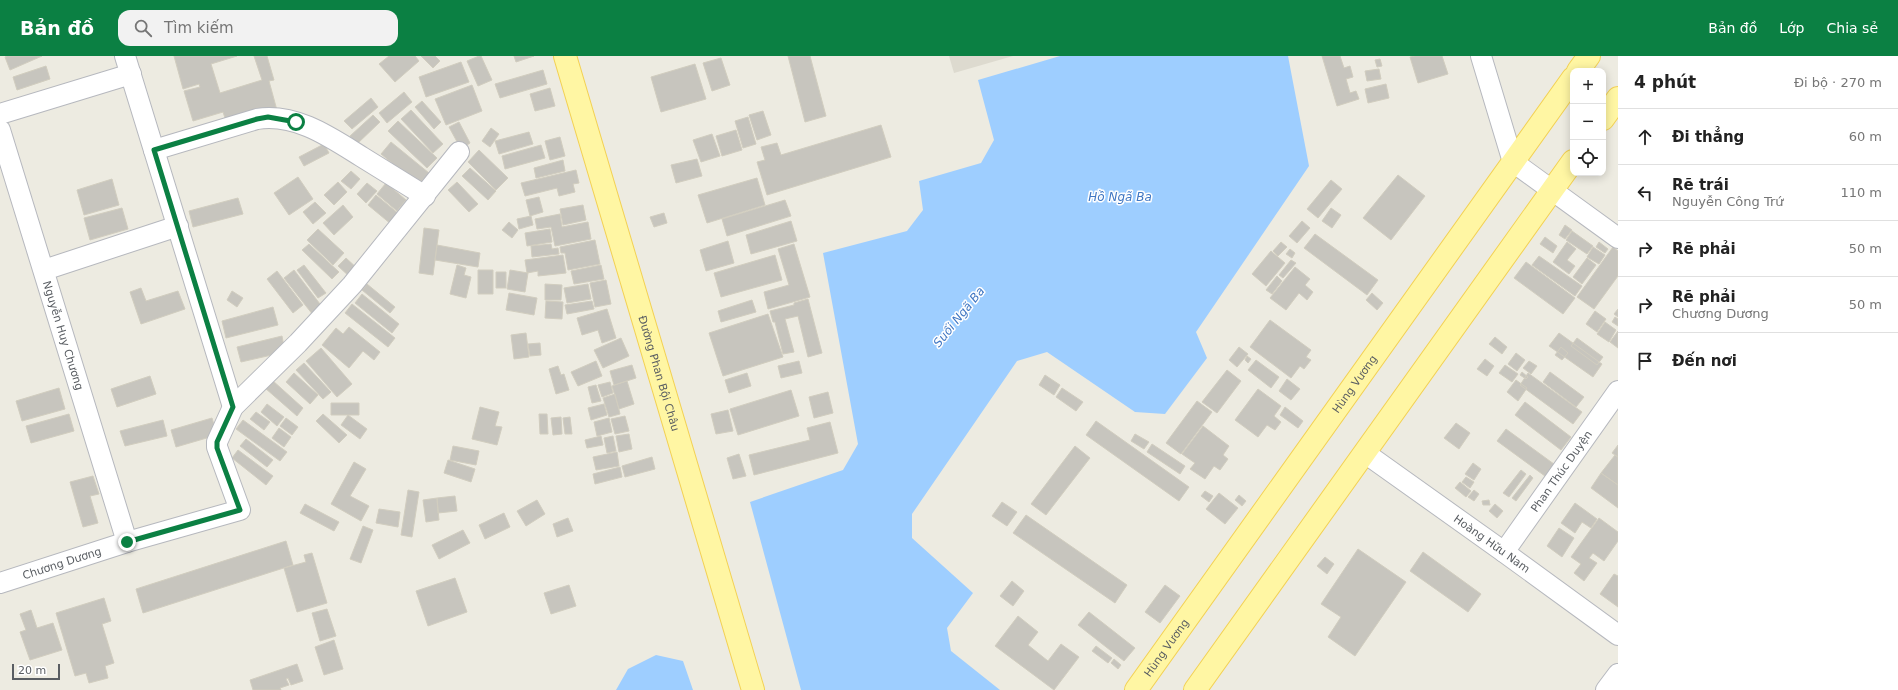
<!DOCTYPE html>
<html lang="vi">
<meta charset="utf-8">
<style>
:root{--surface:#fff;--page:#f2f2f2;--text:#222;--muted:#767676;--line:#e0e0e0;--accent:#0b8043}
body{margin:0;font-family:"DejaVu Sans",sans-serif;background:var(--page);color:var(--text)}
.controls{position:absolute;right:12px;top:12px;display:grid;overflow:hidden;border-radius:8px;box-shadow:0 2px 10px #0003}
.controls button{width:36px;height:36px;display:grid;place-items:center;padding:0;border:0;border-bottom:1px solid var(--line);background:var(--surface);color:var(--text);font:20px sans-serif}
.scale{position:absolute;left:12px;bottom:10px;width:48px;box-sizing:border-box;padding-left:4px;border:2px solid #595d62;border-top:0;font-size:11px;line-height:14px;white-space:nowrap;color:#595d62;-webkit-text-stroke:3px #fff;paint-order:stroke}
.stop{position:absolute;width:12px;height:12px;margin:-9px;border:3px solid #0b8043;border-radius:50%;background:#fff}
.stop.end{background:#0b8043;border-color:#fff;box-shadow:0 1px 4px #0008}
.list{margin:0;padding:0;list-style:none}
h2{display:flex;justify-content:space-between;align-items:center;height:52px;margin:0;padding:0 16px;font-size:17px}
h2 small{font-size:13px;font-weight:400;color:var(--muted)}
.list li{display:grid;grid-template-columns:26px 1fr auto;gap:12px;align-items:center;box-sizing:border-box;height:56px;padding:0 16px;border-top:1px solid var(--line)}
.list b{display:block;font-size:15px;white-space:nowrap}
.list p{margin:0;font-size:13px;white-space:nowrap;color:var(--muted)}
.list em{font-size:13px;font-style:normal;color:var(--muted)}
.icon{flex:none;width:22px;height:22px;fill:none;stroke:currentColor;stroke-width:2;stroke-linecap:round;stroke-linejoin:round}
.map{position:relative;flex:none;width:1618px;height:634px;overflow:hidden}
header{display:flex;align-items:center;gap:24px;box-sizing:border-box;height:56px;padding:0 20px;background:var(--accent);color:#fff}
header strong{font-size:19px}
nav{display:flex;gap:22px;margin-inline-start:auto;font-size:14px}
.search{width:280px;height:36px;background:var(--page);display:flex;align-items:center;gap:10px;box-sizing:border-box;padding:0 14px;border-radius:12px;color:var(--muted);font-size:15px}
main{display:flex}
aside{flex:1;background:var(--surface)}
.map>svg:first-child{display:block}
.education{fill:#dddacf}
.water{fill:#9eceff}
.building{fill:#c7c5be;stroke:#d1cdbf}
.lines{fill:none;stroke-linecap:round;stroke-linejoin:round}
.minor-casing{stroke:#b6b8be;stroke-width:22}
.major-casing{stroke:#f3d154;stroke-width:24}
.minor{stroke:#fff;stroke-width:20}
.major{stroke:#fff6a3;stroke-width:22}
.route{stroke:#0b8043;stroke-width:5}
.labels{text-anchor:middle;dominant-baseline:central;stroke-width:3;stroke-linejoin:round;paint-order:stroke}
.street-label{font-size:11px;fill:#595d62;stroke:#fff}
.water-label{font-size:12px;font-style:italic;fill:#4077c3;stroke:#fff}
</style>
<header>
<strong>Bản đồ</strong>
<div class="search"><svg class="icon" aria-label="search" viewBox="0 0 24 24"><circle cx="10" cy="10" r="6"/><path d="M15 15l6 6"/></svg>Tìm kiếm</div>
<nav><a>Bản đồ</a><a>Lớp</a><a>Chia sẻ</a></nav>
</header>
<main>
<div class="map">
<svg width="1618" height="634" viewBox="0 0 1618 634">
<rect width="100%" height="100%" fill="#edebe1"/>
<!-- education -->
<path class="education" d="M949,0H1013L954,17Z"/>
<!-- water -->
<path class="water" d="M1060,0H1288L1309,110L1196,276L1207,302L1165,358L1135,356L1047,296L1017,305L912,458V482L973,537L947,572L951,595L1000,634H801L750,446L843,414L858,388L823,197L907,175L923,154L919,125L981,107L994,84L978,24Z
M656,599L683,605L693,634H616L628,613Z"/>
<!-- building -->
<path class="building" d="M7,0H42L10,14L5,1Z
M174,0H237L211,8L220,37L262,24L254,0H267L274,24L269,25L278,58L228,71L223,56L193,65L184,35L200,31L199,28L183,33Z
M389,0H415L419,5L395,26L379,8Z
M421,0H435L440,5L433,12Z
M479,0H481L492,24L478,30L467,5Z
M514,0H534L516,6Z
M788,0H810L826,60L805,66Z
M1322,0H1340L1344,12L1350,10L1353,21L1346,23L1350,37L1356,35L1359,43L1337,50Z
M1415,0H1442L1448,18L1418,27L1410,1Z
M721,2L730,29L712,35L703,7Z
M1380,3L1382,10L1377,11L1375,4Z
M461,6L469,26L426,41L419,21Z
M695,8L706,43L661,56L651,21Z
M46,10L50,23L17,34L13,21Z
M1379,13L1381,23L1367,25L1365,15Z
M543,14L547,28L500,42L495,28Z
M1386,28L1389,42L1368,47L1365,33Z
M472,29L482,55L446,69L435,43Z
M550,32L555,50L535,55L530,38Z
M404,36L412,46L387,67L379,57Z
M371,42L378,51L352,73L344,65Z
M422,45L441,66L434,73L415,51Z
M411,54L443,88L433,97L401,63Z
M763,55L771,79L757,84L749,59Z
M373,59L380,66L357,88L350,80Z
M748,61L756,88L743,92L735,65Z
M398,65L437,102L427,112L388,75Z
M459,66L470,87L461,93L449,71Z
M881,69L891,101L767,139L757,106L765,104L761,91L777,87L781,99Z
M491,72L499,78L490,91L482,85Z
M736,74L742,94L722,100L716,80Z
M529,76L533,88L499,98L495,85Z
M712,78L720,100L701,106L693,84Z
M560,81L565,100L550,104L545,85Z
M391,86L429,117L418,129L381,98Z
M324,88L329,97L304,110L299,101Z
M541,89L545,102L505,113L502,100Z
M479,94L508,122L496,134L468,106Z
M697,103L702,120L676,127L671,109Z
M563,104L565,115L536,122L534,112Z
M470,112L496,135L488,144L462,120Z
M576,114L579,127L573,128L575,136L559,140L557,132L525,140L521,127Z
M351,115L360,123L351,133L341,125Z
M1398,119L1425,140L1391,184L1363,162Z
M298,121L313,143L289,159L274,137Z
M757,122L765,149L707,167L698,139Z
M112,123L119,149L84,159L77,134Z
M1331,124L1342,133L1318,162L1307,153Z
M338,126L347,136L334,149L324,139Z
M457,126L478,148L469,156L448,134Z
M367,127L377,135L366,147L357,138Z
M386,127L406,144L397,155L377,138Z
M376,139L405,163L397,173L368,149Z
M539,141L543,156L530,160L526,144Z
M238,142L243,158L193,171L189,155Z
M785,144L791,160L727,180L722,163Z
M315,146L326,157L313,168L303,156Z
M343,149L353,161L334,179L323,167Z
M583,149L586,164L563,169L560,153Z
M122,152L128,173L90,184L84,162Z
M1331,152L1341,159L1332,172L1322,165Z
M664,157L667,167L654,171L650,161Z
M560,158L562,171L588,166L591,183L555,190L551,171L537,173L535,163Z
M531,160L533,169L519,173L517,163Z
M791,165L797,185L751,198L746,179Z
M1302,165L1310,172L1297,187L1289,180Z
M509,166L518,174L512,182L502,174Z
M1565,169L1572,174L1565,183L1559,179Z
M424,172L439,174L433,219L419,217Z
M318,173L344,197L333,209L307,184Z
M550,173L552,186L527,190L525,177Z
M1572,175L1593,190L1587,198L1566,184Z
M1315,178L1378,224L1367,239L1304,192Z
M1545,181L1557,190L1553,197L1540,188Z
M595,184L600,208L568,214L565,197H561L560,191Z
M728,185L734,207L706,215L700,194Z
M1281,186L1287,191L1278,200L1273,195Z
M1567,186L1576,193L1567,204L1575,210L1569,218L1553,206Z
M1599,186L1608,193L1605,197L1596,191Z
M309,188L339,216L332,223L302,194Z
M551,188L552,193L558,192L559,198L532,201L531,190Z
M794,188L810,241L768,253L764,236L789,229L778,193Z
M437,189L480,197L478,211L435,204Z
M1593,191L1605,199L1599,208L1587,201Z
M1613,191L1618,195V220L1594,253L1577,241Z
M1290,193L1295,197L1292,202L1286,198Z
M1271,195L1285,207L1266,230L1252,218Z
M563,199L566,217L538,220V215L527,217L525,204Z
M775,199L782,224L721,241L714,217Z
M1539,200L1582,230L1575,240L1532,209Z
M346,202L359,214L351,222L338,210Z
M1587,202L1596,209L1582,228L1573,221Z
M1291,204L1296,207L1283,222L1279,219Z
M1526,206L1575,242L1563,258L1514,222Z
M304,209L326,237L318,242L297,214Z
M457,209L466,212L464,219L471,221L466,242L450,238Z
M601,209L604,223L574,228L571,215Z
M1295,211L1310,223L1305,229L1313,236L1307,244L1299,237L1286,254L1270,242Z
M294,214L320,248L329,241L317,264L284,222Z
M478,214H493V238H478Z
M510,214L528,217L525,236L507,233Z
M277,215L303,249L293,257L267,223Z
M496,216H506V232H496Z
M1277,220L1282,225L1272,238L1266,234Z
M606,224L611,248L595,251L590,227Z
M367,228L395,251L390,257L362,234Z
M545,228L562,229L561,244H545Z
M588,228L591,243L567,247L564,232Z
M141,232L146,245L178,235L185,253L141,268L130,236Z
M232,235L243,242L237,251L227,244Z
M509,237L537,242L534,259L506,254Z
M1372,237L1383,247L1377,254L1366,244Z
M362,238L399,268L392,277L355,247Z
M808,243L822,297L808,301L798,260L785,263L794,296L783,298L775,266H773L770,255L794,249V247Z
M752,244L756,256L721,266L718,255Z
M546,245L563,246L562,263L545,262Z
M592,245L594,253L567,258L565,249Z
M352,248L395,282L388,291L345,257Z
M273,251L278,269L226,282L222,265Z
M607,253L616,282L602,287L598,274L582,279L577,262Z
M1618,253V261L1614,258Z
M1595,255L1606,263L1597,276L1586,268Z
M768,258L783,301L723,320L709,277Z
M1615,261L1618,263V270L1612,266Z
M1270,264L1311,294L1306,301L1311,304L1304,313L1300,310L1291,322L1250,291Z
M1605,266L1616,274L1609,286L1597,278Z
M349,271L380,296L374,304L363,295L349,312L322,289L336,272L343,278Z
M1618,275V292L1610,286Z
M526,277L529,301L514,303L511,279Z
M1559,277L1602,308L1593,321L1549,290Z
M282,280L285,296L241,306L237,291Z
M1495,281L1507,291L1502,298L1489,288Z
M621,282L629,300L603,312L594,294Z
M1577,282L1603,301L1597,309L1571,290Z
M540,287L541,299L530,300L528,288Z
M1239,291L1248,298L1237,311L1229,304Z
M1561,291L1568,297L1562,304L1555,299Z
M321,292L352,328L337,341L306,305Z
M1516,297L1525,304L1517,315L1508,308Z
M1247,300L1251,303L1248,307L1245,304Z
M1485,303L1494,310L1487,320L1477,313Z
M1256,304L1279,321L1271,332L1248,314Z
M596,305L602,320L578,330L571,316Z
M799,305L802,317L781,322L778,310Z
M1529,305L1537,310L1531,318L1523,312Z
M304,307L331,336L323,343L296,314Z
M632,309L636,322L614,329L610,315Z
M1505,309L1518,318L1512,326L1499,317Z
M558,310L561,319L564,318L569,334L556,338L549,313Z
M1227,314L1241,325L1217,357L1202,346Z
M1522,316L1528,321L1526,323L1520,319Z
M1550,316L1584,341L1576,351L1543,326Z
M294,317L318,339L310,348L286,326Z
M747,317L751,330L729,337L725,324Z
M1528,317L1582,356L1573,368L1520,329Z
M1045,319L1060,329L1054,339L1039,329Z
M150,320L156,338L117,351L111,333Z
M1287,323L1300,333L1291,344L1279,335Z
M272,324L303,352L297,360L265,332Z
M1516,324L1527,332L1518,345L1507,336Z
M627,325L634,348L619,353L612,330Z
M610,326L613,337L602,341L598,329Z
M596,329L601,345L592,347L588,331Z
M59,332L65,353L22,365L16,345Z
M1062,332L1083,346L1076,355L1056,341Z
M1258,333L1281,350L1274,360L1281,366L1275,374L1267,369L1258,381L1235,364Z
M791,334L799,360L738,379L730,353Z
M828,336L833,357L814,362L809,341Z
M615,338L620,358L609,361L603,342Z
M1197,345L1212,356L1181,398L1166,387Z
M1525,346L1571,381L1561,394L1515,359Z
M331,347H359V359H331Z
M267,348L284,361L277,370L261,356Z
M604,348L607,359L591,364L588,352Z
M480,351L499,356L495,370L502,371L497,389L472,383Z
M1285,351L1303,365L1298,372L1280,359Z
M728,354L733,375L716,378L711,358Z
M256,356L270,366L264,374L250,363Z
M69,358L74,375L31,387L26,370Z
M323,358L347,379L339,387L316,365Z
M539,358H547L548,378H540Z
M348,359L367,373L360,383L341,369Z
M625,360L629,375L615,378L611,363Z
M561,361L562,378L553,379L551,362Z
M570,361L572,378H565L563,362Z
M212,362L217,379L176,391L171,374Z
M286,362L298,371L292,379L280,370Z
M609,362L612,376L597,380L594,366Z
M163,364L167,380L125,390L120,375Z
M243,364L287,396L280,405L236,373Z
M1096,365L1189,431L1179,445L1086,379Z
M830,366L838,397L754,419L749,399L810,384L807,372Z
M1456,367L1470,377L1459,393L1444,382Z
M1203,370L1229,390L1223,399L1228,403L1220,414L1214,410L1205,423L1190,413L1195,407L1182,398Z
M279,372L291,381L284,391L272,382Z
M1506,373L1558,411L1549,423L1497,385Z
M629,378L632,393L619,396L616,380Z
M1135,378L1149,386L1144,393L1131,385Z
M601,380L603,389L587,392L585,384Z
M613,380L616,395L607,397L604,382Z
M246,383L273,404L267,411L240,390Z
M1152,388L1185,410L1180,418L1147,396Z
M1618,389V401L1612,397Z
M453,390L479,395L476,409L450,404Z
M1075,390L1090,402L1046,459L1031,448Z
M238,394L273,420L266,429L232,402Z
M617,396L619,410L596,414L593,401Z
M739,398L746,420L733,423L727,402Z
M1615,399L1618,401V429L1601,417Z
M652,401L655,413L625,421L622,410Z
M448,404L475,413L471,426L444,417Z
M354,406L366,413L350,440L369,450L361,465L331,448Z
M1473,407L1481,413L1474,424L1465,418Z
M620,411L622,421L595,428L593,418Z
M1521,414L1526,418L1509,441L1503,437Z
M1601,417L1618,429V452L1591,432Z
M1530,419L1533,422L1516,445L1512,442Z
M93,420L99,438L90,440L98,467L83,471L70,426Z
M1466,421L1474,426L1470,432L1462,426Z
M1460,426L1471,435L1466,441L1455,432Z
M408,434L419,436L412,481L401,479Z
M1474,434L1479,438L1474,445L1468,441Z
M1205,435L1213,440L1209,446L1201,440Z
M1219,437L1238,452L1225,468L1206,453Z
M1239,439L1246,445L1242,450L1235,444Z
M455,440L457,455L438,457L437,442Z
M437,442L439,464L426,466L423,444Z
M537,444L545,458L526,470L517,455Z
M1489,444L1490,449H1483L1482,445Z
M1002,446L1017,456L1007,470L992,460Z
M1575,447L1597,463L1591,472L1582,466L1575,477L1561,467Z
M305,448L339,466L334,475L300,457Z
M1495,448L1503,455L1497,462L1489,455Z
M379,453L400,456L398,471L376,467Z
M504,457L510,471L485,483L479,469Z
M1026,459L1127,529L1115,547L1013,477Z
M568,462L573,475L557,481L553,468Z
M1599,462L1618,476V485L1604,505L1593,497L1589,502L1597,507L1584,525L1574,517L1581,508L1571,501Z
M363,470L373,474L361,507L350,503Z
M1559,472L1574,482L1562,501L1547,490Z
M463,474L470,487L439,503L432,489Z
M286,485L293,509L143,557L136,533Z
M1358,493L1406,526L1355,600L1328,581L1341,561L1321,548Z
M1423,496L1481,538L1468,556L1410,515Z
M312,497L327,547L297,556L284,512L306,506L304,499Z
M1325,501L1334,508L1327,518L1317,510Z
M1614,518L1618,520V551L1600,538Z
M455,522L467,556L428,570L416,535Z
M1012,525L1024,535L1013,550L1000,540Z
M569,529L576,550L551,558L544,537Z
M1165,529L1180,540L1160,567L1145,556Z
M104,542L111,565L102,568L114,607L105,610L108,622L89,627L86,617L75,620L56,557Z
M327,553L336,580L320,585L312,557Z
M31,554L37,572L53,567L62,594L30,604L20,576L26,574L20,558Z
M1089,556L1135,592L1124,605L1078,569Z
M1018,560L1038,576L1028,589L1048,605L1061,588L1079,601L1054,634L995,590Z
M334,584L343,613L324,619L315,591Z
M1096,590L1112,602L1108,607L1092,595Z
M1114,603L1121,609L1118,613L1111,607Z
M297,608L303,625L291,629L288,622L286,623L289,629L280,632L281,634H253L250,624Z"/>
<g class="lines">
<defs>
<g id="minor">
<path d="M125,0L233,351"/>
<path d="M1481,0L1513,106L1618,182"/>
<path d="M0,58L131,18"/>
<path id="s1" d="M0,74L127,486"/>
<path d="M154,94L257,63C296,57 330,81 362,101C383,114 404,127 425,140"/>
<path d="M44,214L178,170"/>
<path id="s2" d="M1365,397L1504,496L1618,579"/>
<path id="s3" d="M1504,496L1618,335"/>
<path id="s4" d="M0,527L127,486L240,454L217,391V386L233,351L298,287L352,229L459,96"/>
<path d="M1606,634L1618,618"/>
</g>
<g id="major">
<path id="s5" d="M565,0L753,634"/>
<path d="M1578,15L1589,0"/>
<path d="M1603,63L1618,42"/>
<path id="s6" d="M1136,634L1573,22"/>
<path d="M1195,634L1573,105"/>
</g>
</defs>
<!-- minor casing -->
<use href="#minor" class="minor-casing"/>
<!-- major casing -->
<use href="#major" class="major-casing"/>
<!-- minor -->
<use href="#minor" class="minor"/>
<!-- major -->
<use href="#major" class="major"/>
</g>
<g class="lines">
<!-- route -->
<path class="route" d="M127,486L240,454L217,392V386L233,351L154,94L257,63L268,61L296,66"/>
</g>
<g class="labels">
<!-- street labels -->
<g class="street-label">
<text stroke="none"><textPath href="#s1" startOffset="215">Nguyễn Huy Chương</textPath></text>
<text stroke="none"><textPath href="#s5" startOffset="331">Đường Phan Bội Châu</textPath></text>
<text stroke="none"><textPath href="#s6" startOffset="376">Hùng Vương</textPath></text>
<text stroke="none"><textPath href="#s3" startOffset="99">Phan Thúc Duyện</textPath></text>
<text stroke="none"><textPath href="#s2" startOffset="156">Hoàng Hữu Nam</textPath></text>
<text stroke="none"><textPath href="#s4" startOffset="65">Chương Dương</textPath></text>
<text stroke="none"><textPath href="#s6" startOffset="52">Hùng Vương</textPath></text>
</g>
<!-- water labels -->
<g class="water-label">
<text x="1120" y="141">Hồ Ngã Ba</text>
<text transform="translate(959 261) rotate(-51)">Suối Ngã Ba</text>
</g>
</g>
</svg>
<div class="controls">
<button>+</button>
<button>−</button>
<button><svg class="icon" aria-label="locate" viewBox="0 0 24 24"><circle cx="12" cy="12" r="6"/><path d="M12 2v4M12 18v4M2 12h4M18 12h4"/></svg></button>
</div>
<div class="scale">20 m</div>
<div class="stop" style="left:296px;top:66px"></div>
<div class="stop end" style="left:127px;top:486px"></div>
</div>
<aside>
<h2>4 phút<small>Đi bộ · 270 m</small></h2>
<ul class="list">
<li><svg class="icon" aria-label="ahead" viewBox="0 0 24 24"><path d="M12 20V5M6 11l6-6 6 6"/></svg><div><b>Đi thẳng</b></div><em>60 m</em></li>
<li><svg class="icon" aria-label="left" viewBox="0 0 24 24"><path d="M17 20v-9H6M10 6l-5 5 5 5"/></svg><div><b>Rẽ trái</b><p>Nguyễn Công Trứ</p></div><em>110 m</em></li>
<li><svg class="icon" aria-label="right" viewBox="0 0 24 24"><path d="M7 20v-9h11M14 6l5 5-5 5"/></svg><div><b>Rẽ phải</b></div><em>50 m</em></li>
<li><svg class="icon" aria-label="right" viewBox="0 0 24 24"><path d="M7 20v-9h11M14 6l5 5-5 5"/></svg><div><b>Rẽ phải</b><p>Chương Dương</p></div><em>50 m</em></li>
<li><svg class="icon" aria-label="arrive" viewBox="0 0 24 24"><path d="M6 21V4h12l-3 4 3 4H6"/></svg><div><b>Đến nơi</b></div></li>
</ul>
</aside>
</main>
